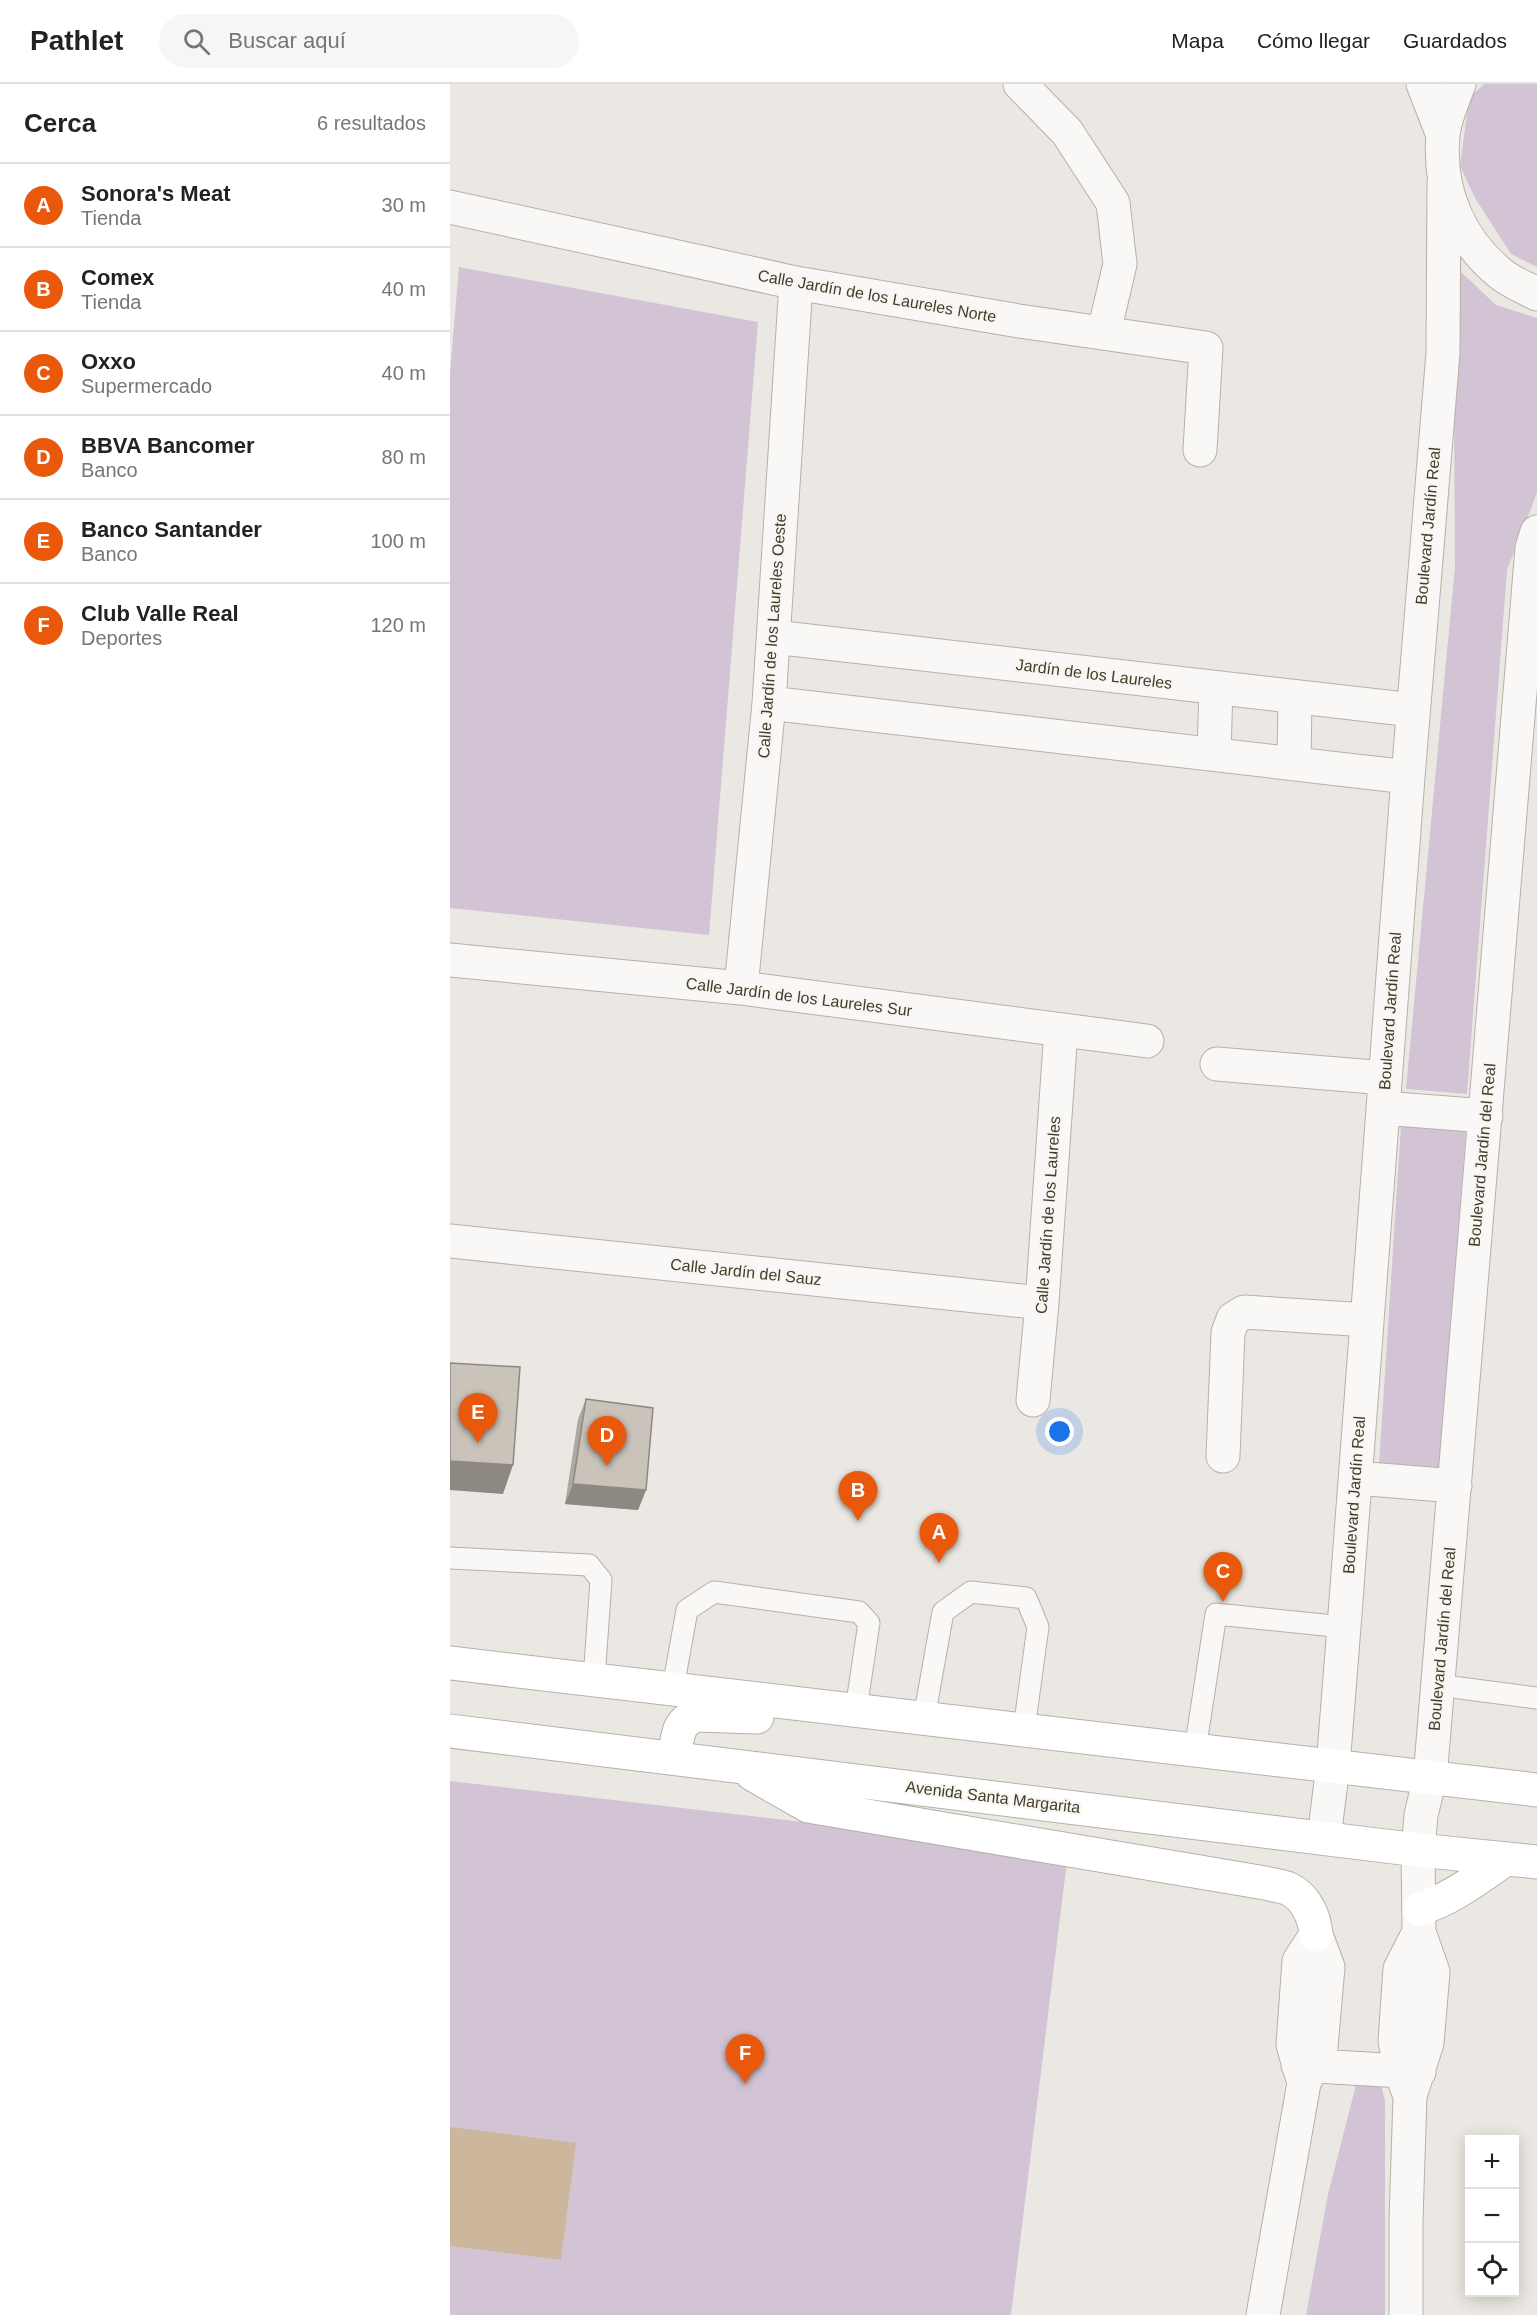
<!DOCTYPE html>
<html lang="es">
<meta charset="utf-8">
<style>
:root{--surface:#fff;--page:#f6f6f6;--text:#222;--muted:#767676;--line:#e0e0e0;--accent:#ea580c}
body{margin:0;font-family:Arial,sans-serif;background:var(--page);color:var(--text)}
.controls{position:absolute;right:18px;bottom:18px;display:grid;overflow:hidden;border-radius:0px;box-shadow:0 3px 15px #0003}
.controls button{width:54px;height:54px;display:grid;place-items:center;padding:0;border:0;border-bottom:2px solid var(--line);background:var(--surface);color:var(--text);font:30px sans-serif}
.you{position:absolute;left:610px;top:1348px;width:21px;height:21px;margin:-15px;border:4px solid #fff;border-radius:50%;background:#1a73e8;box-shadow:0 0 0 9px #1a73e833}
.badge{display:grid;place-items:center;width:39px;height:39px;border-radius:50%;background:var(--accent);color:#fff;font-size:20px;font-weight:700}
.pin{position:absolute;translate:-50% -50px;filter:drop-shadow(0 2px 3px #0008)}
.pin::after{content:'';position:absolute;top:32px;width:21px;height:18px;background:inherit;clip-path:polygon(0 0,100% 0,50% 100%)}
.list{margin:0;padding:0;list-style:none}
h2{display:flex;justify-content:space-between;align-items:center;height:78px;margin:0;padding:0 24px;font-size:26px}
h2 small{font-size:20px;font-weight:400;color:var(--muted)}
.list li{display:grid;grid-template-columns:39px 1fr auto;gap:18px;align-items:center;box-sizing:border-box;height:84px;padding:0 24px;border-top:2px solid var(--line)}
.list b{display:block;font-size:22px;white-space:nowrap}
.list p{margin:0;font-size:20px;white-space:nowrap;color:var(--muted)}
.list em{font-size:20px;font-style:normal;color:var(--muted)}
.icon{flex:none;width:33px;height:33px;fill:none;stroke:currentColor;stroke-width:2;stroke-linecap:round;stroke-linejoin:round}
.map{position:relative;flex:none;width:1087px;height:2231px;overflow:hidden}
header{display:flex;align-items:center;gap:36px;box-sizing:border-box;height:84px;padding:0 30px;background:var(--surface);border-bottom:2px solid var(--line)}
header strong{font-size:28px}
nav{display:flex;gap:33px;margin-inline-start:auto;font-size:21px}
.search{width:420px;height:54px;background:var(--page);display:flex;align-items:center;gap:15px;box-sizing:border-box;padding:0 21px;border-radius:33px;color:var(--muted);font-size:22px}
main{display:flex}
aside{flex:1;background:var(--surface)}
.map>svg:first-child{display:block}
.green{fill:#d2c4d5}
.water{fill:#ccb79d}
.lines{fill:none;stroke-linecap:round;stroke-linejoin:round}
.service-casing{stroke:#b6b1a8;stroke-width:23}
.minor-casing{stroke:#b6b1a8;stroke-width:35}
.secondary-casing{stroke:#b6b1a8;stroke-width:35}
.service{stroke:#f9f8f6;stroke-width:21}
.minor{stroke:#f9f8f6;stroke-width:33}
.secondary{stroke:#fff;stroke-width:33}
.wall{fill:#ada8a0}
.shaded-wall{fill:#8d8882}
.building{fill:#c9c3ba;stroke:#8d8882;stroke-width:1.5}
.labels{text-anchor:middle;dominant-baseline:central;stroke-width:4.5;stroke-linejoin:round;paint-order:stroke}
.street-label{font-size:16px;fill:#443c2a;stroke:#f8f6f3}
</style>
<header>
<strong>Pathlet</strong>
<div class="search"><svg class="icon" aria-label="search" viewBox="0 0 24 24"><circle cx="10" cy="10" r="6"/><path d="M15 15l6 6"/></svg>Buscar aquí</div>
<nav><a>Mapa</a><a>Cómo llegar</a><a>Guardados</a></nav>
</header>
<main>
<aside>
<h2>Cerca<small>6 resultados</small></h2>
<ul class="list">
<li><span class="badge">A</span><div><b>Sonora's Meat</b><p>Tienda</p></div><em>30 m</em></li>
<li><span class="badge">B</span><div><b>Comex</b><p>Tienda</p></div><em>40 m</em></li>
<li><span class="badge">C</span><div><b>Oxxo</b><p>Supermercado</p></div><em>40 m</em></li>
<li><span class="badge">D</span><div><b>BBVA Bancomer</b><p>Banco</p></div><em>80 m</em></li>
<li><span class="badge">E</span><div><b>Banco Santander</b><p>Banco</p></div><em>100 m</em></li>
<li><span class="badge">F</span><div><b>Club Valle Real</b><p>Deportes</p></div><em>120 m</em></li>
</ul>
</aside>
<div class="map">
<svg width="1087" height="2231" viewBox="0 0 1087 2231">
<rect width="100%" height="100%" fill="#ebe8e3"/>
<!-- green -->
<path class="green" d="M1034,0H1087V183L1061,170L1025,114L1010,82L1019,14Z
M9,183L308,238L259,851L0,824V290Z
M1010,187L1046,221L1087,234V409L1057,486L1017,1010L956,1005L1005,482L1004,326Z
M951,1042L1016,1047L989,1388L929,1381Z
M0,1697L618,1769L561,2231H0Z
M911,1995L931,2001L935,2017V2231H856L878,2110L906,2001Z"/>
<!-- water -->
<path class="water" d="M0,2043L126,2059L111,2176L0,2162Z"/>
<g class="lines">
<defs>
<path id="service" d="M0,1474L139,1481L151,1496L144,1595
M987,1601L1087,1614
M223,1604L237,1526L264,1508L409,1528L419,1539L406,1625
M474,1634L493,1528L521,1508L576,1514L588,1543L574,1645
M745,1666L766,1530L894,1543"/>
<path id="minor" d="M570,0L617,48L663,119L670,180L654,248
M973,0L993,51
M1009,0C1003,16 994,36 993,52C988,106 1009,156 1051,190C1061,198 1075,204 1087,210
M0,123L346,199L569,237L756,264L750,366
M324,553L963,626
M319,619L958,693
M764,670L766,604
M844,680L845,613
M0,876L291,904L697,957
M291,904L319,619L346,199
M767,980L935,994
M933,1024L1036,1032
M0,1157L592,1219
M583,1316L592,1219L611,946
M773,1372L778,1249L783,1235L794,1228L917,1236
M906,1394L1005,1402
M874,1754L883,1682L894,1543L958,693L993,269L994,99
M848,1981L969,1988
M854,1999L843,1961L849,1877L866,1851
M960,2012L951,1988L945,1957L950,1885L969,1848
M813,2231L854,1999L871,1963L878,1883L866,1851
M956,2231V2136L960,2012L977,1959L983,1888L969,1848L968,1766L971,1731L980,1694L1082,464L1087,448"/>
<path id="secondary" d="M0,1579L1087,1706
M0,1647L968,1766L1087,1778
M225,1674C227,1655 226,1639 246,1631L307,1633
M302,1690L358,1722L815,1799C822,1801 832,1802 839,1805C856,1813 865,1834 866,1851
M969,1825C1002,1815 1028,1794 1056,1775"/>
</defs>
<!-- service casing -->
<use href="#service" class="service-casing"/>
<!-- minor casing -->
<use href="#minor" class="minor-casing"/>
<!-- secondary casing -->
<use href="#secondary" class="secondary-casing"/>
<!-- service -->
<use href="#service" class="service"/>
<!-- minor -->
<use href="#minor" class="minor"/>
<!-- secondary -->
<use href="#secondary" class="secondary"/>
</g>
<!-- wall -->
<path class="wall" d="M136,1315L196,1406L188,1426L115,1420L128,1335Z"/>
<!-- shaded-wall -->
<path class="shaded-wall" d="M0,1377L63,1381L53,1410L0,1406Z
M123,1400L196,1406L188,1426L115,1420Z"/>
<!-- building -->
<path class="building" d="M0,1279L70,1283L63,1381L0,1377Z
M136,1315L203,1324L196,1406L123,1400Z"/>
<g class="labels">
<!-- street labels -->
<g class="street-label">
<text transform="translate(427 212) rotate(10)">Calle Jardín de los Laureles Norte</text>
<text transform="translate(978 442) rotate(-85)">Boulevard Jardín Real</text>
<text transform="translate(322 552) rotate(-86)">Calle Jardín de los Laureles Oeste</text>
<text transform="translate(644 590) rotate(7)">Jardín de los Laureles</text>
<text transform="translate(349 913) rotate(7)">Calle Jardín de los Laureles Sur</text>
<text transform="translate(940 927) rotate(-86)">Boulevard Jardín Real</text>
<text transform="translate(1032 1071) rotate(-85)">Boulevard Jardín del Real</text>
<text transform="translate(598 1131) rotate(-86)">Calle Jardín de los Laureles</text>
<text transform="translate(296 1188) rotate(6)">Calle Jardín del Sauz</text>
<text transform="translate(904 1411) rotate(-86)">Boulevard Jardín Real</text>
<text transform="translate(992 1555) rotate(-85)">Boulevard Jardín del Real</text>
<text transform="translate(543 1713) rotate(7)">Avenida Santa Margarita</text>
</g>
</g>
</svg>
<div class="controls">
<button>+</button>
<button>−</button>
<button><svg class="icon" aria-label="locate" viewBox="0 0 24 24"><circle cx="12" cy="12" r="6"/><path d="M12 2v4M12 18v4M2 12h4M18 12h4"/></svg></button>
</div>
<div class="you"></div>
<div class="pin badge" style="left:489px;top:1479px">A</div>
<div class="pin badge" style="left:408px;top:1437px">B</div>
<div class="pin badge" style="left:773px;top:1518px">C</div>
<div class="pin badge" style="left:157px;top:1382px">D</div>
<div class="pin badge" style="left:28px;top:1359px">E</div>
<div class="pin badge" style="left:295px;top:2000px">F</div>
</div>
</main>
